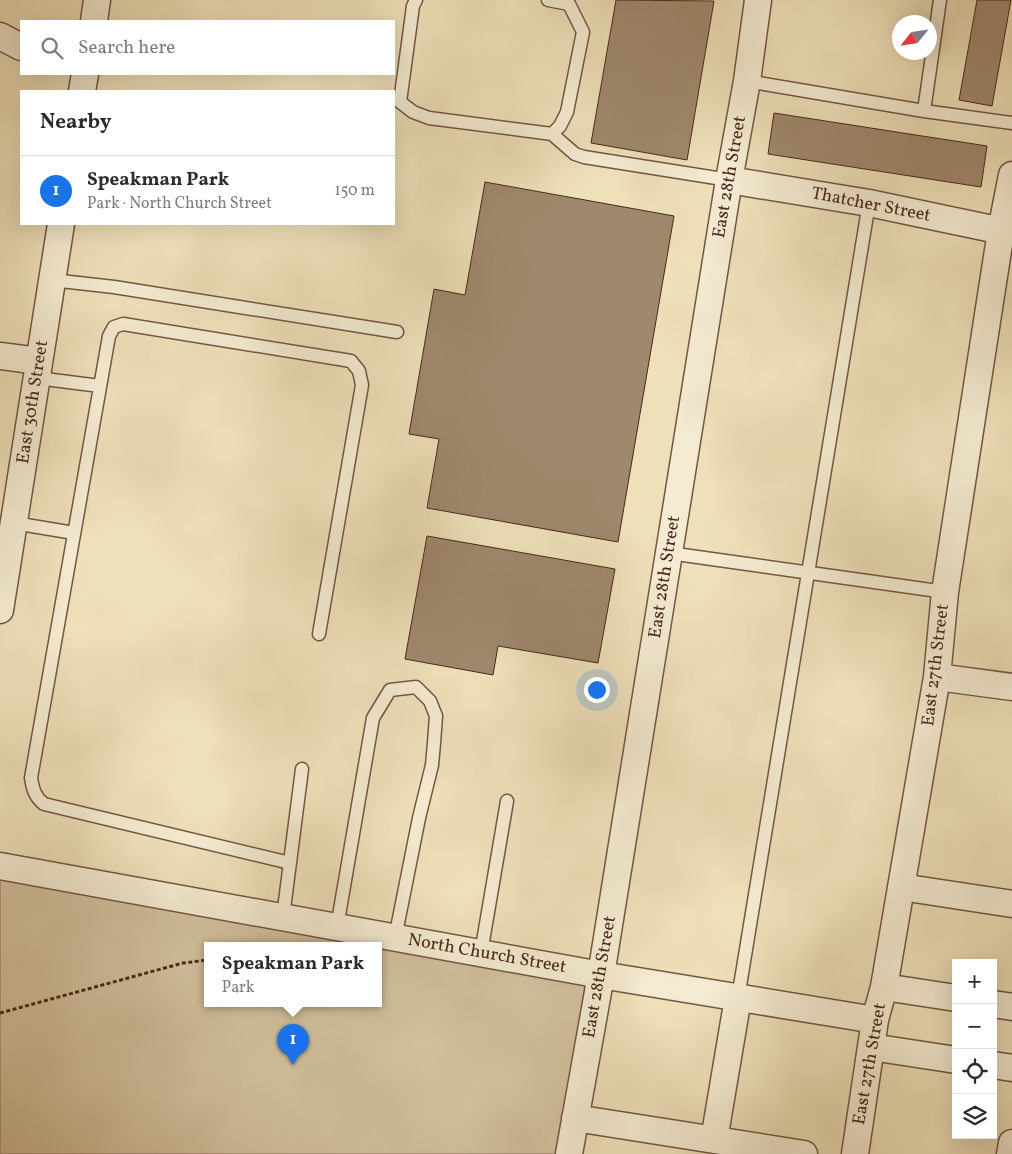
<!DOCTYPE html>
<meta charset="utf-8">
<style>
:root{--surface:#fff;--page:#f7f7f7;--text:#2b2b33;--muted:#7c7c81;--line:#e1e1e2;--accent:#1a73e8}
body{margin:0;font-family:Vollkorn,serif;background:var(--page);color:var(--text)}
.controls{position:absolute;right:15px;bottom:15px;display:grid;overflow:hidden;border-radius:0px;box-shadow:0 5px 20px #0002}
.controls button{width:45px;height:45px;display:grid;place-items:center;padding:0;border:0;border-bottom:1px solid var(--line);background:var(--surface);color:var(--text);font:25px sans-serif}
.compass{position:absolute;left:892px;top:15px;width:45px;height:45px;border-radius:50%;background:var(--surface);box-shadow:0 5px 20px #0002;rotate:240deg}
.you{position:absolute;left:596px;top:689px;width:18px;height:18px;margin:-12px;border:4px solid #fff;border-radius:50%;background:#1a73e8;box-shadow:0 0 0 8px #1a73e833}
.badge{display:grid;place-items:center;width:32px;height:32px;border-radius:50%;background:var(--accent);color:#fff;font-size:16px;font-weight:700}
.pin{position:absolute;translate:-50% -41px;filter:drop-shadow(0 1px 2px #0008)}
.pin::after{content:'';position:absolute;top:26px;width:18px;height:15px;background:inherit;clip-path:polygon(0 0,100% 0,50% 100%)}
.popup{position:absolute;left:204px;top:942px;width:178px;height:65px;box-sizing:border-box;display:grid;place-content:center;border-radius:0px;background:var(--surface);filter:drop-shadow(0 1px 4px #0005);font-size:16px;white-space:nowrap;color:var(--muted)}
.popup b{font-size:19px;color:var(--text)}
.popup::after{content:'';position:absolute;left:50%;top:100%;margin-left:-10px;border:10px solid transparent;border-top-color:var(--surface)}
.list{margin:0;padding:0;list-style:none}
h2{display:flex;justify-content:space-between;align-items:center;height:65px;margin:0;padding:0 20px;font-size:21px}
h2 small{font-size:16px;font-weight:400;color:var(--muted)}
.list li{display:grid;grid-template-columns:32px 1fr auto;gap:15px;align-items:center;box-sizing:border-box;height:70px;padding:0 20px;border-top:1px solid var(--line)}
.list b{display:block;font-size:19px;white-space:nowrap}
.list p{margin:0;font-size:16px;white-space:nowrap;color:var(--muted)}
.list em{font-size:16px;font-style:normal;color:var(--muted)}
.icon{flex:none;width:28px;height:28px;fill:none;stroke:currentColor;stroke-width:2;stroke-linecap:round;stroke-linejoin:round}
.map{position:relative;flex:none;width:1012px;height:1154px;overflow:hidden}
.search{position:absolute;background:var(--surface);box-shadow:0 5px 20px #0002;left:20px;top:20px;width:375px;height:55px;display:flex;align-items:center;gap:12px;box-sizing:border-box;padding:0 18px;border-radius:0px;color:var(--muted);font-size:19px}
.panel{position:absolute;background:var(--surface);box-shadow:0 5px 20px #0002;left:20px;top:90px;width:375px;height:135px;border-radius:0px}
.map>svg:first-child{display:block}
.green{fill:#d2c19e;stroke:#8e745c;fill-rule:evenodd}
.building{fill:#9f886d;stroke:#49281b}
.lines{fill:none;stroke-linecap:round;stroke-linejoin:round}
.service-casing{stroke:#725642;stroke-width:15}
.minor-casing{stroke:#725642;stroke-width:29}
.path{stroke:#49281b;stroke-width:3;stroke-dasharray:4 2.5;stroke-linecap:butt}
.service{stroke:#f4ebd2;stroke-width:12}
.minor{stroke:#f4ebd2;stroke-width:26}
.labels{text-anchor:middle;dominant-baseline:central;stroke-width:5;stroke-linejoin:round;paint-order:stroke}
.street-label{font-size:18px;fill:#49281b;stroke:#f4ebd2}
</style>
<div class="map">
<svg width="1012" height="1154" viewBox="0 0 1012 1154">
<rect width="100%" height="100%" fill="#eee0b9"/>
<filter id="stains"><feTurbulence type="fractalNoise" baseFrequency=".004" numOctaves="4"/><feColorMatrix values="0 0 0 0 .2 0 0 0 0 .09 0 0 0 0 .02 0 0 0 .5 -.17"/></filter>
<radialGradient id="worn" r=".72"><stop offset=".6" stop-color="#630" stop-opacity="0"/><stop offset="1" stop-color="#630" stop-opacity=".3"/></radialGradient>
<!-- green -->
<path class="green" d="M0,866L601,975L571,1154H0ZM208,946H378V1004H208Z"/>
<!-- building -->
<path class="building" d="M616,0L714,1L687,160L591,143Z
M977,0H1011L992,106L959,100Z
M774,113L987,146L981,187L768,154Z
M485,182L674,216L618,542L427,508L439,439L409,434L434,289L465,295Z
M427,536L615,569L598,663L498,646L493,675L405,659Z"/>
<g class="lines">
<defs>
<path id="service" d="M416,0L413,6L400,102L413,112L429,118L552,134L560,126L567,112L583,32L569,4L548,0
M940,0L924,111L1012,123
M747,81L924,111
M552,134L575,154L584,157L729,180
M52,280L114,287L397,332
M37,378L100,386
M14,523L74,533
M669,553L945,592
M290,863L44,804C35,797 33,790 31,778L109,336L114,327L123,324L351,361L359,371L362,385L319,634
M283,917L302,769
M337,927L373,718L390,690L416,687L430,701L436,716L434,743L432,765L419,818L395,938
M481,953L507,801
M738,998L869,203"/>
<path id="minor" d="M94,21L97,0
M0,36L21,47
M82,91L85,74
M729,180L869,203L1012,233
M0,356L39,361
M0,610L61,224
M937,677L1012,687
M0,866L601,975L875,1020
M901,887L1012,904
M884,987L956,998
M993,1004L1012,1007
M871,1047L956,1060
M993,1065L1012,1068
M575,1118L804,1154
M714,1140L738,998
M569,1154L601,975L729,180L747,81L758,0
M855,1154L875,1020L884,987L937,677L945,592L1001,231L1012,175
M1010,1154L1012,1143"/>
</defs>
<!-- service casing -->
<use href="#service" class="service-casing"/>
<!-- minor casing -->
<use href="#minor" class="minor-casing"/>
<!-- path -->
<path class="path" d="M0,1013L183,963L208,960"/>
<!-- service -->
<use href="#service" class="service"/>
<!-- minor -->
<use href="#minor" class="minor"/>
</g>
<g class="labels">
<!-- street labels -->
<g class="street-label">
<text transform="translate(730 177) rotate(-80)">East 28th Street</text>
<text transform="translate(871 205) rotate(11)">Thatcher Street</text>
<text transform="translate(33 402) rotate(-81)">East 30th Street</text>
<text transform="translate(665 577) rotate(-81)">East 28th Street</text>
<text transform="translate(936 665) rotate(-83)">East 27th Street</text>
<text transform="translate(487 954) rotate(10)">North Church Street</text>
<text transform="translate(600 977) rotate(-80)">East 28th Street</text>
<text transform="translate(870 1064) rotate(-80)">East 27th Street</text>
</g>
</g>
<rect width="100%" height="100%" filter="url(#stains)"/>
<rect width="100%" height="100%" fill="url(#worn)"/>
</svg>
<div class="controls">
<button>+</button>
<button>−</button>
<button><svg class="icon" aria-label="locate" viewBox="0 0 24 24"><circle cx="12" cy="12" r="6"/><path d="M12 2v4M12 18v4M2 12h4M18 12h4"/></svg></button>
<button><svg class="icon" aria-label="layers" viewBox="0 0 24 24"><path d="M12 4l9 5-9 5-9-5zM3 14l9 5 9-5"/></svg></button>
</div>
<svg class="compass" viewBox="-18 -18 36 36"><path d="M0-13l5 13h-10z" fill="#e53935"/><path d="M0 13l5-13h-10z" fill="#7c7c81"/></svg>
<div class="you"></div>
<div class="pin badge" style="left:293px;top:1065px">1</div>
<div class="popup"><b>Speakman Park</b>Park</div>
<div class="search"><svg class="icon" aria-label="search" viewBox="0 0 24 24"><circle cx="10" cy="10" r="6"/><path d="M15 15l6 6"/></svg>Search here</div>
<section class="panel">
<h2>Nearby<small></small></h2>
<ul class="list">
<li><span class="badge">1</span><div><b>Speakman Park</b><p>Park · North Church Street</p></div><em>150 m</em></li>
</ul>
</section>
</div>
